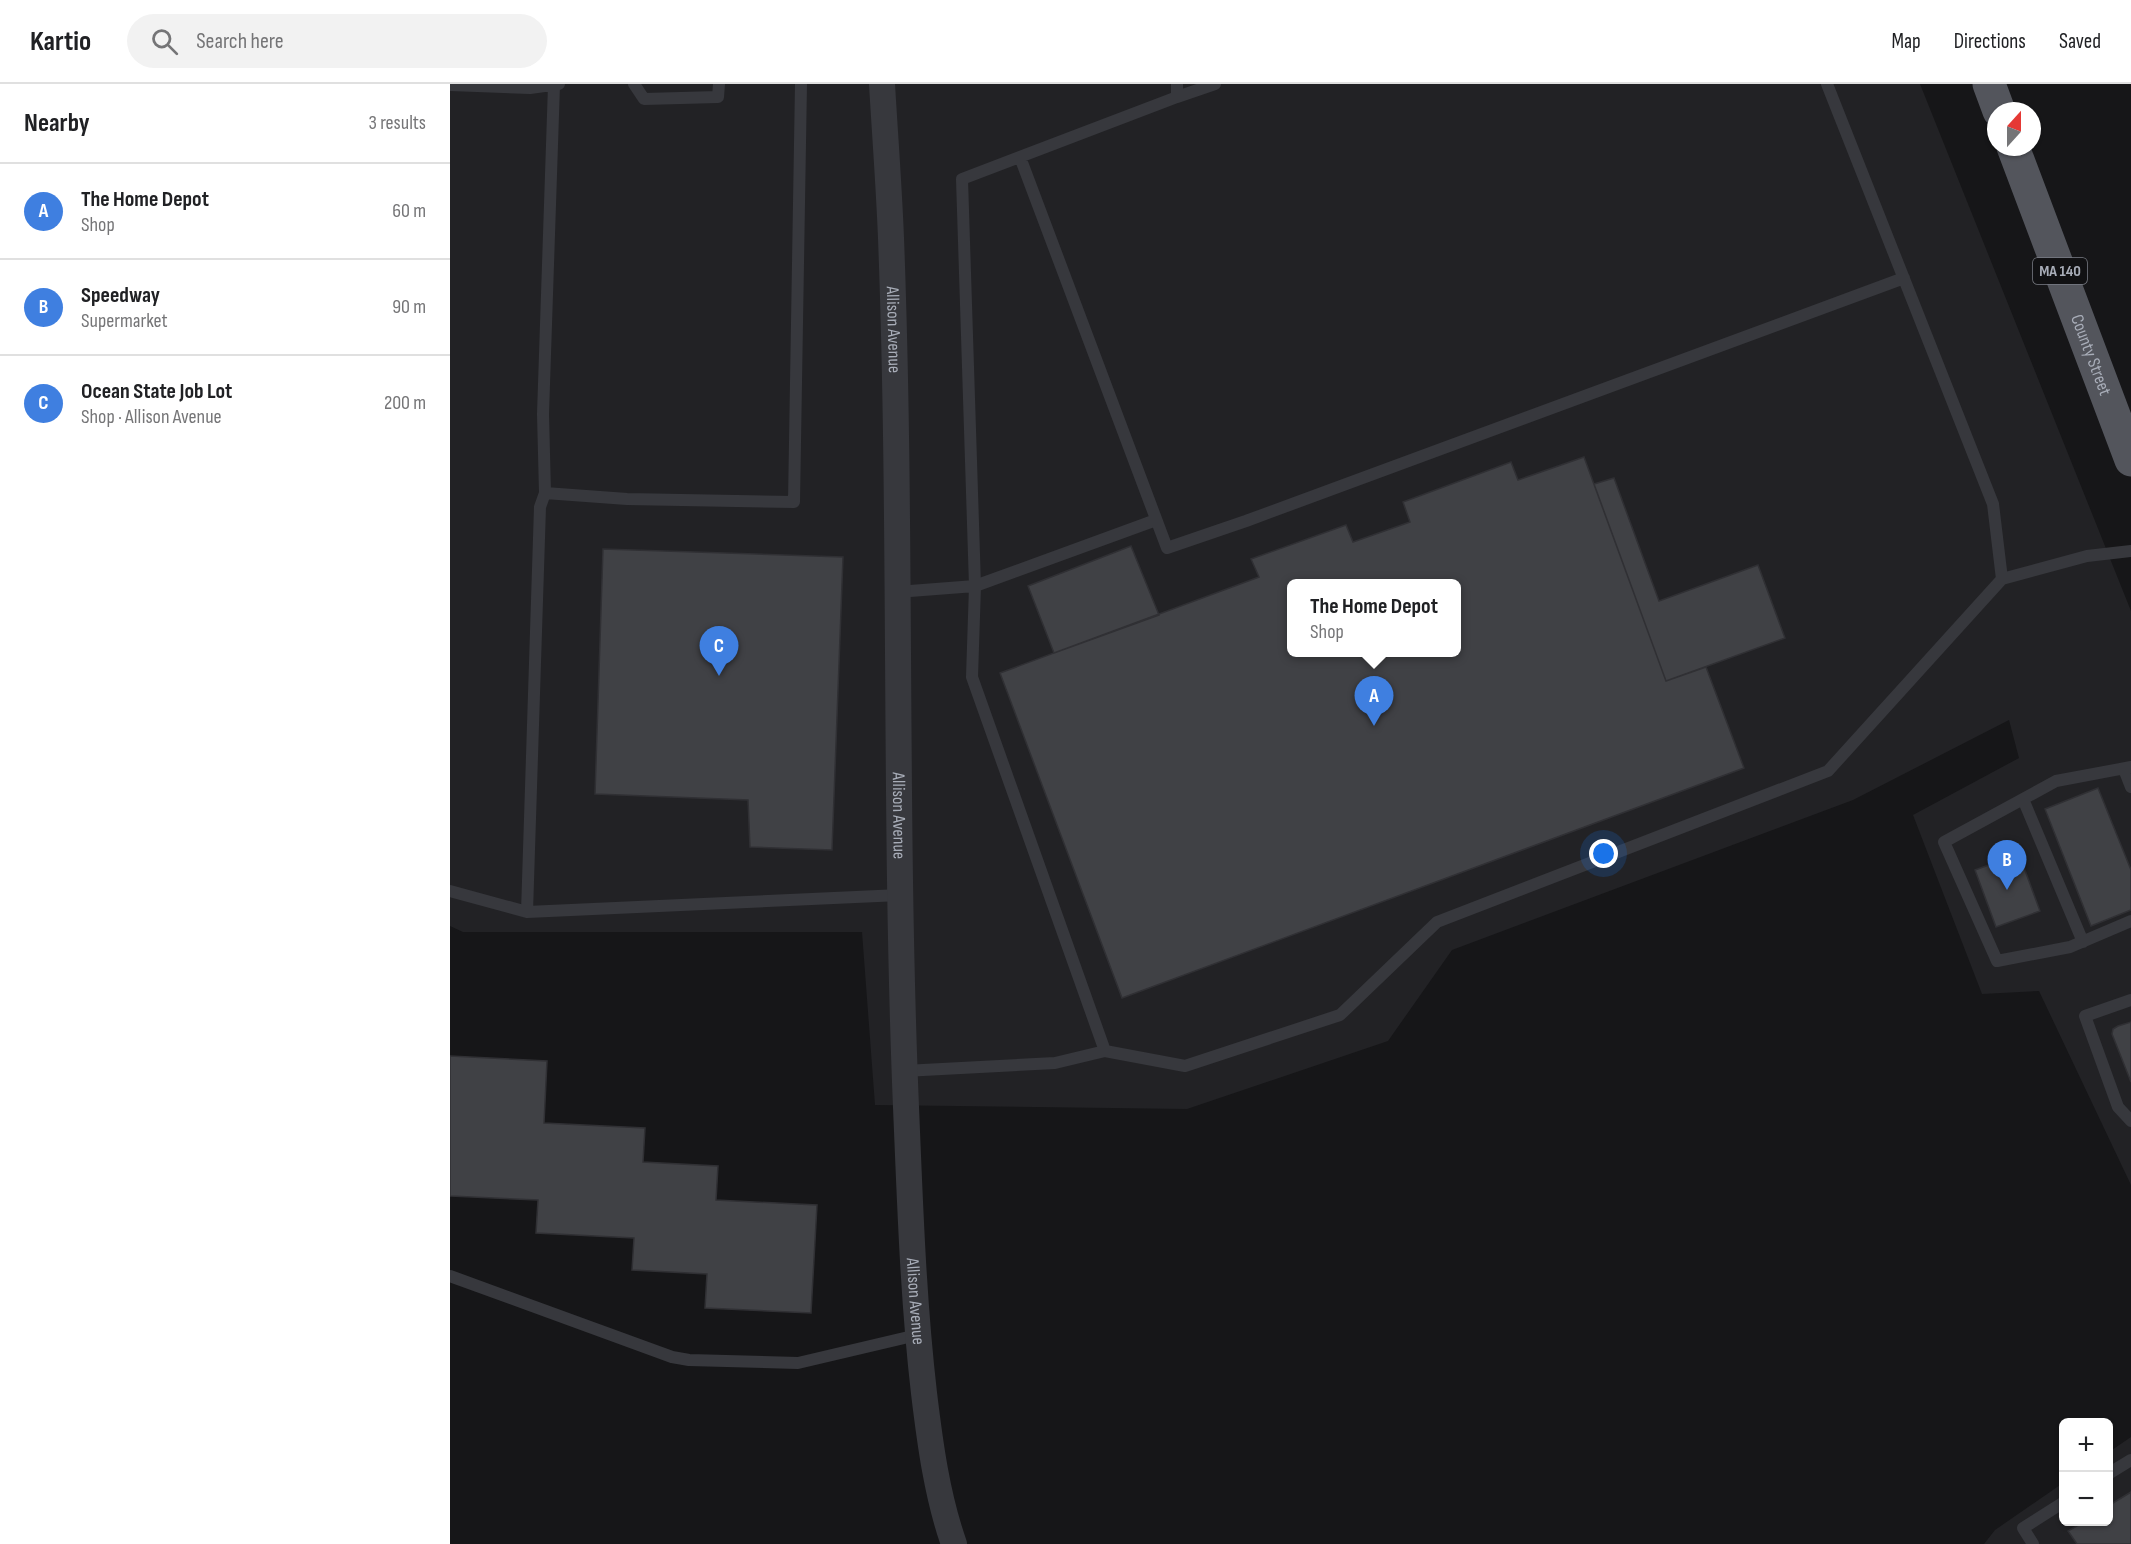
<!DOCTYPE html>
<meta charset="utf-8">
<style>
:root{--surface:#fff;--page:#f2f2f2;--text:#202124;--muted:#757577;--line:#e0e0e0;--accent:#0b8043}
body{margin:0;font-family:"Sofia Sans Condensed",sans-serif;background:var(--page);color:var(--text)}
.controls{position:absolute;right:18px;bottom:18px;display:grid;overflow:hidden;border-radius:9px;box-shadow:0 2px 4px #0004}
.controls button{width:54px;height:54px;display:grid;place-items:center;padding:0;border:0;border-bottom:2px solid var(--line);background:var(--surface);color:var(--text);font:30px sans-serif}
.compass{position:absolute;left:1537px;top:18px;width:54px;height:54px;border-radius:50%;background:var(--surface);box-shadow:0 2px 4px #0004;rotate:21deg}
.you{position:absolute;left:1154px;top:770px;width:21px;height:21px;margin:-15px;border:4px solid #fff;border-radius:50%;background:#1a73e8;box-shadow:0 0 0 9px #1a73e833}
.badge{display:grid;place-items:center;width:39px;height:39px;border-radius:50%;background:var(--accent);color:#fff;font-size:20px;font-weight:700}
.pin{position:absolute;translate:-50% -50px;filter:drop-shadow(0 2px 3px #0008)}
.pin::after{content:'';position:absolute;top:32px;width:21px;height:18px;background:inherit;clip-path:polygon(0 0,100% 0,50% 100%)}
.popup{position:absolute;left:837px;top:495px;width:174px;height:78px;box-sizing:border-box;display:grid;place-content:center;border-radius:9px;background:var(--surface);filter:drop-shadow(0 2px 4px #0005);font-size:20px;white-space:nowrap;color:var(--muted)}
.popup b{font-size:22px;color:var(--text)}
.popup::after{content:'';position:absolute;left:50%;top:100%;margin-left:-12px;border:12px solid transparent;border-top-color:var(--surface)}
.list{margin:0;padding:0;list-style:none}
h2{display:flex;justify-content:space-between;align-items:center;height:78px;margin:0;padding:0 24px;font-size:26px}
h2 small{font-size:20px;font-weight:400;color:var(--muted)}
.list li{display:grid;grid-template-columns:39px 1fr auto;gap:18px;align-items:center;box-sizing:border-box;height:96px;padding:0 24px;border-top:2px solid var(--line)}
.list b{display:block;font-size:22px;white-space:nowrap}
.list p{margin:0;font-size:20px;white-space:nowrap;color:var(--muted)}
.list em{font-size:20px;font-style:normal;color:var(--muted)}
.icon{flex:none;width:33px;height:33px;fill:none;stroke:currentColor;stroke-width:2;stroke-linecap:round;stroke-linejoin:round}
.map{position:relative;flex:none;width:1681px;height:1460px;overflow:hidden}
header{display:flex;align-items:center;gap:36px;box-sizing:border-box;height:84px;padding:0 30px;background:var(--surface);border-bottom:2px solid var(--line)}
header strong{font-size:28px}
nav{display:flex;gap:33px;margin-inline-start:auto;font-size:21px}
.search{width:420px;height:54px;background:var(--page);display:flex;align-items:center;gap:15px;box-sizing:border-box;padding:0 21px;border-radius:33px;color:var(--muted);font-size:22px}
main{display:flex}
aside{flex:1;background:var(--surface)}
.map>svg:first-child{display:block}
.built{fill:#222225;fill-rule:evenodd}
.building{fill:#404145;stroke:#303034;stroke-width:1.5;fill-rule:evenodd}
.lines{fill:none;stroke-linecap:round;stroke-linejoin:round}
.lane{stroke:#37383d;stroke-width:12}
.street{stroke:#37383d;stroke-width:26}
.primary{stroke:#53555c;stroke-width:33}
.labels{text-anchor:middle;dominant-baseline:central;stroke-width:4.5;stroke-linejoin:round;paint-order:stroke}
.shield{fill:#111113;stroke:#7b7e86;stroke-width:1.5}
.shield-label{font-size:16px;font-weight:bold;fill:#a8adb8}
.street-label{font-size:18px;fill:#a8adb8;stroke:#111113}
</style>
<header>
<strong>Kartio</strong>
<div class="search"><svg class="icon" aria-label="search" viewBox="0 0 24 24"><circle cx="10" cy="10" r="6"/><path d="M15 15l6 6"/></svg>Search here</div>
<nav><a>Map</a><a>Directions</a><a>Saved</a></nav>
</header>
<main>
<aside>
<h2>Nearby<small>3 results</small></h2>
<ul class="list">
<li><span class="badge" style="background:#3f7fe0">A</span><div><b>The Home Depot</b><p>Shop</p></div><em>60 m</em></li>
<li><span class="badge" style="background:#3f7fe0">B</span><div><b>Speedway</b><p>Supermarket</p></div><em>90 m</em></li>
<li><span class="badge" style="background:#3f7fe0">C</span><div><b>Ocean State Job Lot</b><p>Shop · Allison Avenue</p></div><em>200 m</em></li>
</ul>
</aside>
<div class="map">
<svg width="1681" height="1460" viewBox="0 0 1681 1460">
<rect width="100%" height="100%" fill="#161618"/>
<!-- built -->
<path class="built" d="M0,0H1470L1681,527V1101L1589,907L1532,910L1463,731L1569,674L1559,636L1403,716L1002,866L938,957L737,1025L425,1021L412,848H13L0,842ZM842,500H1006V568H842Z
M1681,1353V1460H1534L1545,1446L1613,1399L1614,1438H1658L1659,1368Z"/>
<!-- building -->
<path class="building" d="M1134,373L1216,597L1256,583L1294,684L672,914L550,589L809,493L801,475L896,441L903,458L960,438L953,418L1061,378L1068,396ZM842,500H1006V568H842Z
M1164,394L1209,517L1308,481L1335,554L1216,597L1144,400Z
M681,462L709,531L604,569L578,502Z
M153,465L393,473L382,766L300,763L298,716L145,710Z
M1648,704L1681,786V826L1641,842L1595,725Z
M1569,770L1590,827L1546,843L1525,786Z
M1681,938V998L1662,950L1663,945L1668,942Z
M0,972L97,977L94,1039L195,1044L193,1078L268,1082L266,1116L367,1121L361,1229L255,1224L257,1190L182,1186L184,1154L86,1149L88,1116L0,1112Z
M1681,1408V1460H1627L1618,1447L1634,1438H1658V1422Z"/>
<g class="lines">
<!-- lane -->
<path class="lane" d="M184,0L194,15L268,13L269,0
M1377,0L1543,420L1552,495
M0,1L80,4L109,0
M727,13L765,0
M570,73L717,464L796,437L1454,194
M95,409L177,415L344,418L351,0
M447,508L525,502L706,436
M1681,683L1606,697L1494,758L1547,877L1620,863L1681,837
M1674,685L1681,703
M1573,715L1633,858
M0,807L77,828L450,811
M77,828L90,423L95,409L93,330L104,1
M1681,916L1635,932L1668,1023L1681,1037
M655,967L522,593L525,502L512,95L727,13V0
M454,987L605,979L655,967L735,982L890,931L987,838L1378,687L1552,495L1637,472L1681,467
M0,1192L222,1273L239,1276L348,1279L467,1251
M1658,1390L1681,1376
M1583,1460L1573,1444L1614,1418"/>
<!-- street -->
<path class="street" id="s1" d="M432,0C435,51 439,103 441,154C452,444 444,733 456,1023C460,1118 463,1214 474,1309C480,1359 487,1412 504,1460"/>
<!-- primary -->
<g class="primary">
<path d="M1539,0L1549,27"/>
<path id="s2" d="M1563,63L1681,376"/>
</g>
</g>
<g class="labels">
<!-- shield labels -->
<rect class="shield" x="1583" y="174" width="54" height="26" rx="4.5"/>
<g class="shield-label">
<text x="1610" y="187">MA 140</text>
</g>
<!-- street labels -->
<g class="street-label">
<text stroke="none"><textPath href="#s1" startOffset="246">Allison Avenue</textPath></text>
<text stroke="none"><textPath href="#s2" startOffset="222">County Street</textPath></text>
<text stroke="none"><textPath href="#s1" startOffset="732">Allison Avenue</textPath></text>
<text stroke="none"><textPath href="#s1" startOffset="1218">Allison Avenue</textPath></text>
</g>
</g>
</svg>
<div class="controls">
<button>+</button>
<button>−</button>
</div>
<svg class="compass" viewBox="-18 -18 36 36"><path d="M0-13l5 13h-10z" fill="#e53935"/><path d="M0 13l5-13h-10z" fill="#757577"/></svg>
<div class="you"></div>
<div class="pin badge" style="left:924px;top:642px;background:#3f7fe0">A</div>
<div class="popup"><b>The Home Depot</b>Shop</div>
<div class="pin badge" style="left:1557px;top:806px;background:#3f7fe0">B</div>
<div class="pin badge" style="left:269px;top:592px;background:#3f7fe0">C</div>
</div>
</main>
